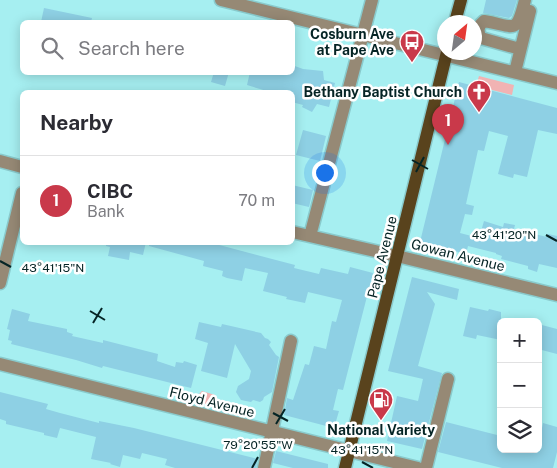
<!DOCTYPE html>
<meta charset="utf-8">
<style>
:root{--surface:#fff;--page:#f7f7f7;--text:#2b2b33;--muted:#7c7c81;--line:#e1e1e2;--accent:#c9394a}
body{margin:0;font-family:"Public Sans",sans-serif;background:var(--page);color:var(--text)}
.controls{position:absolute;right:15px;bottom:15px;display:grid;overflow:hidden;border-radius:8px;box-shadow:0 2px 12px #0003}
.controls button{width:45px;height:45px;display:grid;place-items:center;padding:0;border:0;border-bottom:1px solid var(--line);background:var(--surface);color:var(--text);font:25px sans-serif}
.compass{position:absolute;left:437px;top:15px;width:45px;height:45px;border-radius:50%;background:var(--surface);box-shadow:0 2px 12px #0003;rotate:29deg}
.you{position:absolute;left:324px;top:172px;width:18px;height:18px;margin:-12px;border:4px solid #fff;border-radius:50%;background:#1a73e8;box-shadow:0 0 0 8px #1a73e833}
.badge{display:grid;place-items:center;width:32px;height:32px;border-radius:50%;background:var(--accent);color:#fff;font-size:16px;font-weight:700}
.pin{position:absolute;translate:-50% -41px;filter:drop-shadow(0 1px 2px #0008)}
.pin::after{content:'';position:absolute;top:26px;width:18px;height:15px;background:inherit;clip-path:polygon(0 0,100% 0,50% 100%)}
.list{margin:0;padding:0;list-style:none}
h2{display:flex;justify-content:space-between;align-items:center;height:65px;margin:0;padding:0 20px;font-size:21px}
h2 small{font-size:16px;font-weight:400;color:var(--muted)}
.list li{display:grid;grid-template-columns:32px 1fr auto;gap:15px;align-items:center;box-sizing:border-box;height:90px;padding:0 20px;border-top:1px solid var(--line)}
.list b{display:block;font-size:19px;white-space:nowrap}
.list p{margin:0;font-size:16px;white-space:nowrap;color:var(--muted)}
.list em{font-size:16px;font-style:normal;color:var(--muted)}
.icon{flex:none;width:28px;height:28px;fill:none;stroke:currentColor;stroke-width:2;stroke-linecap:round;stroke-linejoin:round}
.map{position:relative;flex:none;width:557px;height:468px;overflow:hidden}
.search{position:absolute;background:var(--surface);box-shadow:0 2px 12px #0003;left:20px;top:20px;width:275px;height:55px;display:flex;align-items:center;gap:12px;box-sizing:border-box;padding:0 18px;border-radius:8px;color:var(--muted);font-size:19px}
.panel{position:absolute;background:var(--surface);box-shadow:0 2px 12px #0003;left:20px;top:90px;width:275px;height:155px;border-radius:8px}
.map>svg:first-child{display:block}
.green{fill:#f1b3b3}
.building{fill:#8ed0e4}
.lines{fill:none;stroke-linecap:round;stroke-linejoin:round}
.minor-casing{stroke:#89cacc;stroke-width:15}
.major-casing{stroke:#89cacc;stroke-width:15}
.minor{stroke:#968975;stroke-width:12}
.major{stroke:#59431d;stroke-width:12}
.ticks{fill:none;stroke:#052425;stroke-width:2}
.labels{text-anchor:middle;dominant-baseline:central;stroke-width:5;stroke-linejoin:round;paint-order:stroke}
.poi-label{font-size:14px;font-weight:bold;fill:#052425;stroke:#fff;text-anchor:end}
.street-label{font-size:14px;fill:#052425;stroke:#fff}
.ticks-label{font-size:12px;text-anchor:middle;fill:#052425;stroke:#fff;stroke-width:5;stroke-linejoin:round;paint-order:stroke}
</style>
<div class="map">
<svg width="557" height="468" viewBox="0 0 557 468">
<rect width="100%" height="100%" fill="#a6eff1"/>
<!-- green -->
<path class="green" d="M479,76L514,85L512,95L476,86Z
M202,391L215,395L220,405L219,407L197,402L199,394Z"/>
<!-- building -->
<path class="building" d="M486,0H517L512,16L509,18L483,13Z
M44,8L92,18L91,22H41Z
M292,65L303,69L323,71L324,80L335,83L329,107L317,104L312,112L302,107L303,105L292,102V92H270L247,85L250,72H292Z
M214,72H229L225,86L211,82Z
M459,82L557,108V134L538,130L527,177L514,174L513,178L498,174L508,136L489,131L484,151L478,150L466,204L474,206L472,215L465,214L460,233L479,238L484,221L503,227L504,223L515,225L514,229L547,237L548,234L557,236V268L539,264L537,272L528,269V266L501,259L502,256L496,254V253L468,246L466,254L420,242Z
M303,130L326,136L320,161L296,155Z
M292,185L313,190L309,207L292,203Z
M106,242H146L143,255L130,252L129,260L108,256L110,247L106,246Z
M149,242H208L295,265L294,268L319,274L321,268L348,274L350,267L373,273L343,390L338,389L333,410L339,411L334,428L284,415L287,398L293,400L305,364L309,365L314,346L326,349L332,321L336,322L342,300L308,292L305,303L286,299L287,297L263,291L268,273L245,268L242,281L227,278L222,276L223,271L203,266L204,261L149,246Z
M412,277L459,289L457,300L427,292L435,304L418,366L442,373L422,449L387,441L397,396L418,401L423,379L388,371Z
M470,307L488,311L489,309L501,312V340L477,335L476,339L463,336Z
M12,309L30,314L28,321L67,329V332L73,334L72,336L103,343V340L158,354L157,361L175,367L176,362L183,363L184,361L197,365L191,388L103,366L102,368L76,360L11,344L12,341L8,340L10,330L7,329Z
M199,322L221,327L222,324L261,333L265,338L268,339L271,342L269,345L276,355L279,357L272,392L264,397L263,400L260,402L253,400L251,402L241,400L236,392L238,386L249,379L251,371L235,344L227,378L201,371L208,343L195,339Z
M538,324L557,329V354L538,349Z
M0,392L48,404L46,409L60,413L99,423V421L134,428L258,459L256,468H175L165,465L167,459L142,453L140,459L123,455L120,467L110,464L111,463L91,459L96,437L60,428L57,438L44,435V433L6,424V421L0,419Z
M446,422L501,436V449H538L543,423L557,427V452L553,468H502L438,452Z
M276,451L328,464V468H293L273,463Z"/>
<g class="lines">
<defs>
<path id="minor" d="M221,0L557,83
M520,49L481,38C477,31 478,26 484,21C515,26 516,36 525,0
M515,72L530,11
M0,161L22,167
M292,232L397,256L557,295
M310,236L372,0
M0,283L22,193
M0,364L418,468
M264,468L291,341
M426,468L448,379"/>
<path id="major" d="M455,22L461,0
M345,468L447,52"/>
</defs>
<!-- minor casing -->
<use href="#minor" class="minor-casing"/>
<!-- major casing -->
<use href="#major" class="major-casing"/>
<!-- minor -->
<use href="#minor" class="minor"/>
<!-- major -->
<use href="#major" class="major"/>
</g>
<!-- ticks -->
<path class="ticks" d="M412,160L428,169M416,172L424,157M546,235L557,241M0,261L11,267M90,311L105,320M93,323L102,308M273,413L288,421M276,424L285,409M362,462L373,468M252,468L258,457"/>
<!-- icons -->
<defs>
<symbol id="bus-pin" viewBox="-11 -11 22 30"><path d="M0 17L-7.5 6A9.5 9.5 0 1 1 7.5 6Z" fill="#c9394a" stroke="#fff"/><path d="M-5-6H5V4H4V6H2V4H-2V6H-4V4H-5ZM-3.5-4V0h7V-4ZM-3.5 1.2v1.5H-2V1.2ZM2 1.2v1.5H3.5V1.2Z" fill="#fff"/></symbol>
<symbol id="church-pin" viewBox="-11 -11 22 30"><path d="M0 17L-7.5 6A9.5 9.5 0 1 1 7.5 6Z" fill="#c9394a" stroke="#fff"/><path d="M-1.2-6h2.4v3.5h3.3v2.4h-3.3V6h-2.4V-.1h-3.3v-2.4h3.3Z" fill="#fff"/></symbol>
<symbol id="fuel-pin" viewBox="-11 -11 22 30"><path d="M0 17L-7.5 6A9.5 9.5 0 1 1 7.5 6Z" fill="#c9394a" stroke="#fff"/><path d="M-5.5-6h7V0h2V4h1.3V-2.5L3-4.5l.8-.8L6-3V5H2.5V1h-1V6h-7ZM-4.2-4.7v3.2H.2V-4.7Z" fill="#fff"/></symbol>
</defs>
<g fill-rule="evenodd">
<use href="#bus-pin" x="398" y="28" width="28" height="38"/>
<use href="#church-pin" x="465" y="78" width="28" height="38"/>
<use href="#fuel-pin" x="367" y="386" width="28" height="38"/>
</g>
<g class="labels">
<!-- poi labels -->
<g class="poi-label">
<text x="394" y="34">Cosburn Ave<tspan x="394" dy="16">at Pape Ave</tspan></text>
<text x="462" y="92">Bethany Baptist Church</text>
<text x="381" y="430" text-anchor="middle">National Variety</text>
</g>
<!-- street labels -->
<g class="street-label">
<text transform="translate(458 255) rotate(14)">Gowan Avenue</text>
<text transform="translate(382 257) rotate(-76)">Pape Avenue</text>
<text transform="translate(212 402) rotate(14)">Floyd Avenue</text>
</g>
</g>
<g class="ticks-label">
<text x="504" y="239">43°41'20"N</text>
<text x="53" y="272">43°41'15"N</text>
<text x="258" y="449">79°20'55"W</text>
<text x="362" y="454">43°41'15"N</text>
</g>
</svg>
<div class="controls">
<button>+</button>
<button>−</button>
<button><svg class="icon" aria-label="layers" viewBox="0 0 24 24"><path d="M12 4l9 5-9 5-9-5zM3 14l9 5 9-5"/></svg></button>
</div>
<svg class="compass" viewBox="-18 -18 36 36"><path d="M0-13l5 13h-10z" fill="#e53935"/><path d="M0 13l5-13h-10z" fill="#7c7c81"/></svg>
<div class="you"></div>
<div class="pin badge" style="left:448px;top:145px">1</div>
<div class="search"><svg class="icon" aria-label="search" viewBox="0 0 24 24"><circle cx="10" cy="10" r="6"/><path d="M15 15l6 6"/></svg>Search here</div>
<section class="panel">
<h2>Nearby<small></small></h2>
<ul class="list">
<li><span class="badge">1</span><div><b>CIBC</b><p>Bank</p></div><em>70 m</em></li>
</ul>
</section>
</div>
